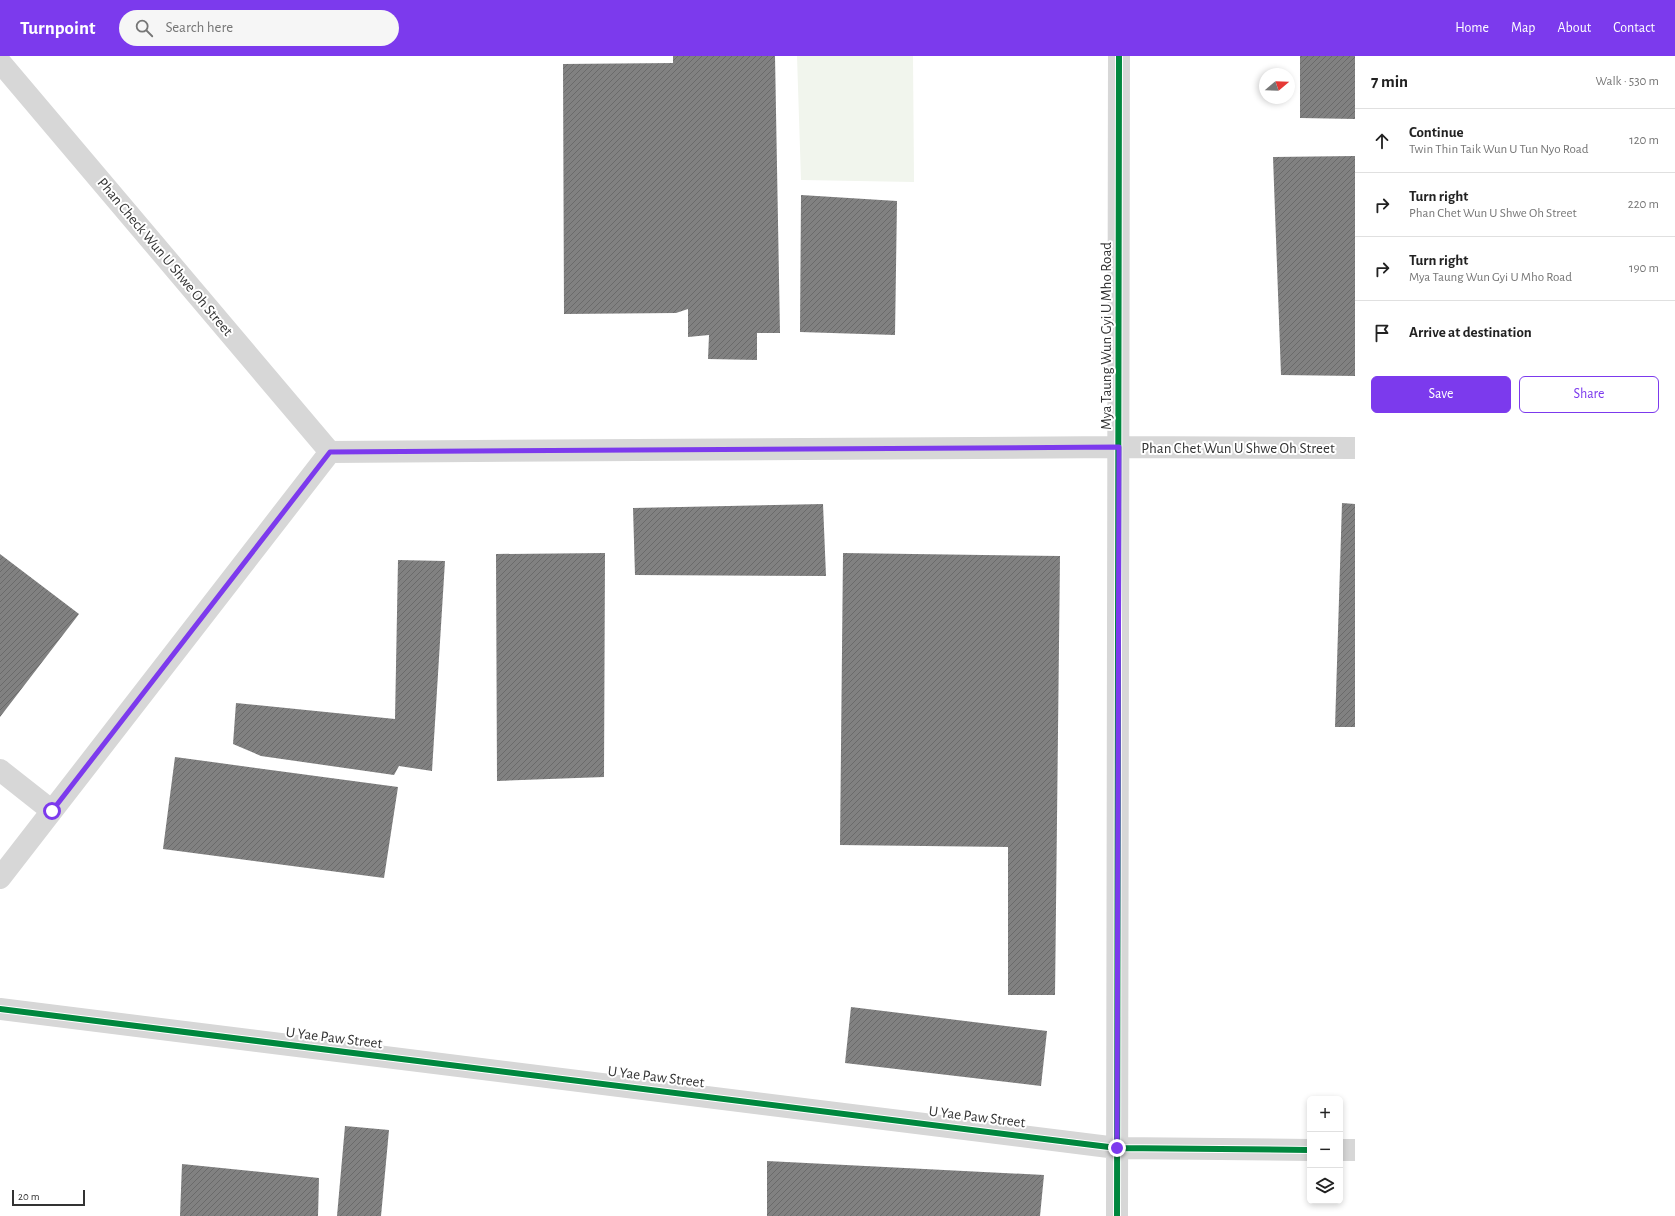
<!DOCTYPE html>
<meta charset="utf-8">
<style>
:root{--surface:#fff;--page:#f6f6f6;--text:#222;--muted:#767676;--line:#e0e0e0;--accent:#7c3aed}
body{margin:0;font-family:"Alegreya Sans",sans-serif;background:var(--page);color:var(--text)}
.controls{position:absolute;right:12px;bottom:12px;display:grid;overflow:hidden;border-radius:6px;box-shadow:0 2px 6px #0003}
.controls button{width:36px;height:36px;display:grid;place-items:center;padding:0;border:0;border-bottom:1px solid var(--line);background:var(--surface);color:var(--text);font:20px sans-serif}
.compass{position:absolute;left:1259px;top:12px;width:36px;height:36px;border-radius:50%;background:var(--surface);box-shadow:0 2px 6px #0003;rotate:71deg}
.scale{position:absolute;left:12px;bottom:10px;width:73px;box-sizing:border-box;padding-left:4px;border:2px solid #333;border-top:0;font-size:11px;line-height:14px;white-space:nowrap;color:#333;-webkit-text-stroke:3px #fff;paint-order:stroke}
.stop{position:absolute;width:12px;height:12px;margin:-9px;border:3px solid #7c3aed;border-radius:50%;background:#fff}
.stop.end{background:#7c3aed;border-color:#fff;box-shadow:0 1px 4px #0008}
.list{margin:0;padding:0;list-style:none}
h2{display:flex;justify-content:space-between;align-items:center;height:52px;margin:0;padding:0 16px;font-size:17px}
h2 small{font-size:13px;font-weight:400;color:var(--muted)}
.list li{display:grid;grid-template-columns:26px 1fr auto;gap:12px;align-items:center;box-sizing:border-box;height:64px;padding:0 16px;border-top:1px solid var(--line)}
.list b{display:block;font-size:15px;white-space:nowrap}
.list p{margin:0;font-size:13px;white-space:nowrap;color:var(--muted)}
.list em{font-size:13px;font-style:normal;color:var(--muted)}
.actions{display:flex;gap:8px;padding:12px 16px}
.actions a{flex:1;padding:9px 0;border:1px solid var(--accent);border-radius:6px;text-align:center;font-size:14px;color:var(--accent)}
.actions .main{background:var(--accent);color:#fff}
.icon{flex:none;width:22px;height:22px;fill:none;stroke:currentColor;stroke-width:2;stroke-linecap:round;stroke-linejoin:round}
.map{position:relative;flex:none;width:1355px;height:1160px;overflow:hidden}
header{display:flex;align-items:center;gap:24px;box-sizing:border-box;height:56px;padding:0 20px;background:var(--accent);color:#fff}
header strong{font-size:19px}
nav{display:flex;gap:22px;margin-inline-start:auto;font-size:14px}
.search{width:280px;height:36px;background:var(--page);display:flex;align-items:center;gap:10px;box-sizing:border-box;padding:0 14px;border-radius:22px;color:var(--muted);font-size:15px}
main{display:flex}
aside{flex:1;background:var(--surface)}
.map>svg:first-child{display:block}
.green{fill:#f1f5ed}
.building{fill:url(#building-hatch)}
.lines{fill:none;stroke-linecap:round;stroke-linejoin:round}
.street{stroke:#d7d7d7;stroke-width:22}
.cycleway-casing{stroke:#fff;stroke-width:8}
.cycleway{stroke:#00873e;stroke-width:6}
.route{stroke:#7c3aed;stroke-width:5}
.labels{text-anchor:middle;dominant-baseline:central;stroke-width:4;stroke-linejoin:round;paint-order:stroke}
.street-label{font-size:15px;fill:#333;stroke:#fff}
</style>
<header>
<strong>Turnpoint</strong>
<div class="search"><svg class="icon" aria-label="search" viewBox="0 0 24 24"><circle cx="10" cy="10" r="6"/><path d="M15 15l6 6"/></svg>Search here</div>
<nav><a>Home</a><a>Map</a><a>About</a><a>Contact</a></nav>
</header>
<main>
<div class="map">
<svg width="1355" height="1160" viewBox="0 0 1355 1160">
<defs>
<pattern id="building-hatch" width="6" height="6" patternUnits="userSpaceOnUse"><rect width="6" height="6" fill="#818181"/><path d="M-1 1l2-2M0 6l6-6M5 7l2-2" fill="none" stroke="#6a6a6a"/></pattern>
</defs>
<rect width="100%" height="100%" fill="#fff"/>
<!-- green -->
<path class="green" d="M797,0H913L914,126L801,124Z"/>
<!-- building -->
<path class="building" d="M673,0H775L780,277H757V304L708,303L709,279L688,281V253L676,257L564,258L563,8L673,7Z
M1300,0H1355V63L1300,62Z
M1355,100V320L1281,319L1273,101Z
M801,139L897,145L895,279L800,276Z
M1342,447L1355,448V671H1335Z
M823,448L826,520L635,519L633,452Z
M605,497L604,721L497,725L496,498Z
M843,497L1060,500L1055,939H1008V791L840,789Z
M0,498L79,558L0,661Z
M398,504L445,505L432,715L399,710L394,719L261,700L233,688L236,647L395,663Z
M175,701L398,731L384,822L163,793Z
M851,951L1047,975L1041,1030L845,1007Z
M345,1070L389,1074L381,1160H337Z
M767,1105L1044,1119L1040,1160H767Z
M182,1108L319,1122L318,1160H180Z"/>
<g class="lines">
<!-- street -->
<path class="street" d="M0,6L330,396
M330,396L1119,391L1355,392
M0,714L52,755
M0,822L330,396
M0,953L1117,1092L1310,1094
M1340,1094H1355
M1117,1160L1119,0"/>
<defs>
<path id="cycleway" d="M0,953L1117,1092L1310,1094
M1117,1160L1119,0"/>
</defs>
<!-- cycleway casing -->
<use href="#cycleway" class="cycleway-casing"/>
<!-- cycleway -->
<use href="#cycleway" class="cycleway"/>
</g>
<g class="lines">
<!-- route -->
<path class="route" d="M52,755L330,396L1119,391L1117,1092"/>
</g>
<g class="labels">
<!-- street labels -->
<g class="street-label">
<text transform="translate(165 201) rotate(50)">Phan Check Wun U Shwe Oh Street</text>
<text transform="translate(1106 280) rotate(-90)">Mya Taung Wun Gyi U Mho Road</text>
<text x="1238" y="392">Phan Chet Wun U Shwe Oh Street</text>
<text transform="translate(334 982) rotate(7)">U Yae Paw Street</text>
<text transform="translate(656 1021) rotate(7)">U Yae Paw Street</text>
<text transform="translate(977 1061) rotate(7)">U Yae Paw Street</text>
</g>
</g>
</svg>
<div class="controls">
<button>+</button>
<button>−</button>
<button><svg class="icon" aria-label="layers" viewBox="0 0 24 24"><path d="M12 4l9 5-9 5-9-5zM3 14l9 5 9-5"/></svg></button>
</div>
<svg class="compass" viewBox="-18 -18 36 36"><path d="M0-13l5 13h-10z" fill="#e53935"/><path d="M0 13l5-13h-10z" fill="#767676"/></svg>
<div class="scale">20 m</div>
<div class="stop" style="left:52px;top:755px"></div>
<div class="stop end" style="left:1117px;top:1092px"></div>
</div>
<aside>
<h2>7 min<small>Walk · 530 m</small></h2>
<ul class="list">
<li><svg class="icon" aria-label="ahead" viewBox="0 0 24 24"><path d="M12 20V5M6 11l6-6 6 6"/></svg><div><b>Continue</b><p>Twin Thin Taik Wun U Tun Nyo Road</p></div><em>120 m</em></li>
<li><svg class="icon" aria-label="right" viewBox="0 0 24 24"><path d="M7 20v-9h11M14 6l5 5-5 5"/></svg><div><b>Turn right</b><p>Phan Chet Wun U Shwe Oh Street</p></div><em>220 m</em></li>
<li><svg class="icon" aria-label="right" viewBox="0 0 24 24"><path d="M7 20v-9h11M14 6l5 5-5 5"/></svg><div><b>Turn right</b><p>Mya Taung Wun Gyi U Mho Road</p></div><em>190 m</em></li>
<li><svg class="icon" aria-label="arrive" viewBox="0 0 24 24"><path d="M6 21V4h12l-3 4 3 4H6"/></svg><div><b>Arrive at destination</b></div></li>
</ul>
<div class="actions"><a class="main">Save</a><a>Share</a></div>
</aside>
</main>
